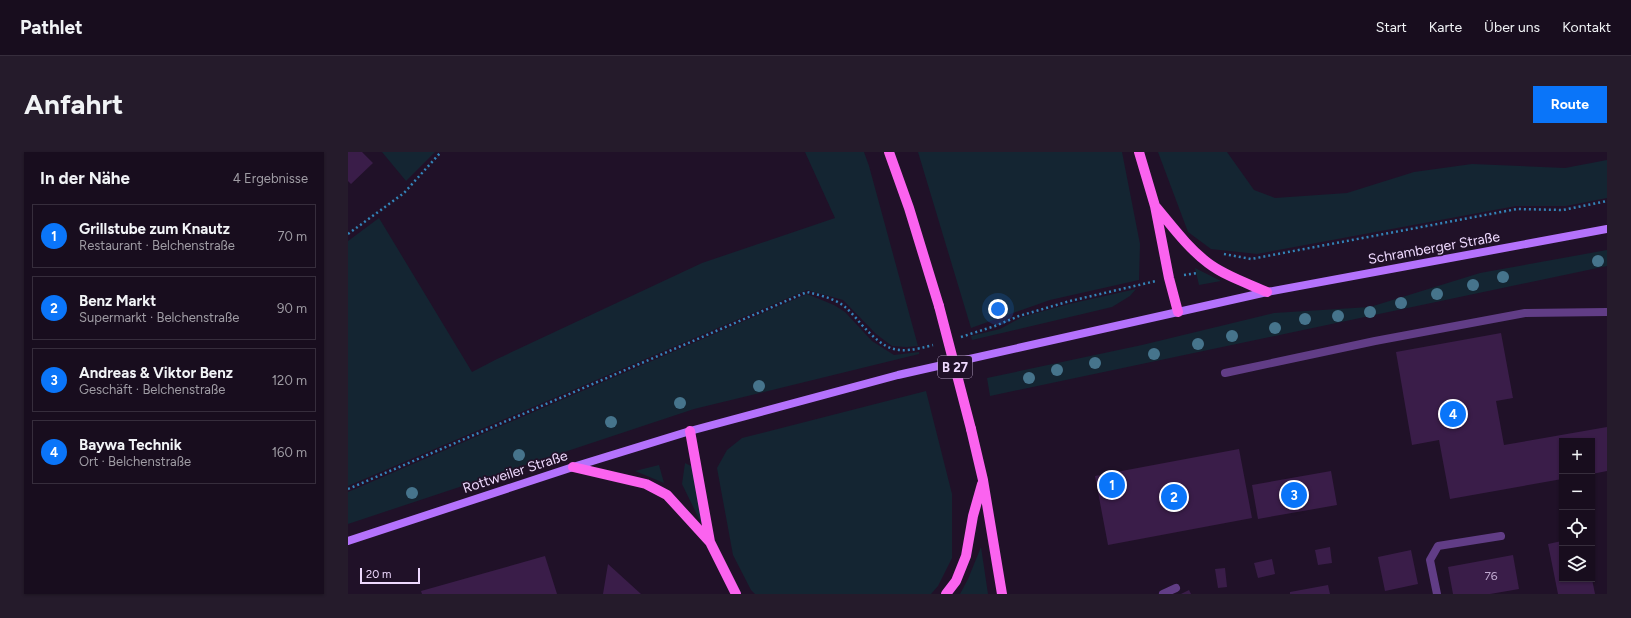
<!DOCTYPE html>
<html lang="de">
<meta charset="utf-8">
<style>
:root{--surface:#180d1e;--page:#251b2b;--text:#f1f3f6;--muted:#9f9ca4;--line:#362d3c;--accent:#0a75f9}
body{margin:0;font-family:Figtree,sans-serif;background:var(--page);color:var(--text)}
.controls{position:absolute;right:12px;bottom:12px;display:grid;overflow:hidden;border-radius:0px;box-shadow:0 1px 3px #0004}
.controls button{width:36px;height:36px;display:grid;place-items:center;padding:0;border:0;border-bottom:1px solid var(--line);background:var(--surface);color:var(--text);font:20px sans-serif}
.scale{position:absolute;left:12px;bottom:10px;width:60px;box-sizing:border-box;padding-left:4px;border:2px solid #eed9fe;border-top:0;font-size:11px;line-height:14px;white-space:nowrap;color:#eed9fe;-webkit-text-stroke:3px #201128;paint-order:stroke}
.you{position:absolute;left:650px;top:157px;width:14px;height:14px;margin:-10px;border:3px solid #fff;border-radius:50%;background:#1a73e8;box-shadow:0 0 0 6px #1a73e833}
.badge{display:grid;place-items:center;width:26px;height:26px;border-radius:50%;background:var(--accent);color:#fff;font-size:13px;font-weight:700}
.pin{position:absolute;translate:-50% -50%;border:2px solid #fff;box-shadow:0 1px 4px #0006}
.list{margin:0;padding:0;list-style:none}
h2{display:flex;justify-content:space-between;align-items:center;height:52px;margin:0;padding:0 16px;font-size:17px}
h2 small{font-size:13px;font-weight:400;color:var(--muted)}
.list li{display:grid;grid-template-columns:26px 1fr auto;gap:12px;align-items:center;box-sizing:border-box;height:64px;margin:0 8px 8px;padding:0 8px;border:1px solid var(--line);border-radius:0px}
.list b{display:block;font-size:15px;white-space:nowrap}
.list p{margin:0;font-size:13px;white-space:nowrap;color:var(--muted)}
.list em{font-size:13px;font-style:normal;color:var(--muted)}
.icon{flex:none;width:22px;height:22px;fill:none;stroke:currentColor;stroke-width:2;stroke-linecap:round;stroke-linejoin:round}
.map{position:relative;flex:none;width:1259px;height:442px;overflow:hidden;border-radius:0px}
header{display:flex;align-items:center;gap:24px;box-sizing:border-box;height:56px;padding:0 20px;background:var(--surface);border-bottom:1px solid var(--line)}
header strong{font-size:19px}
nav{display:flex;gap:22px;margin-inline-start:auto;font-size:14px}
.intro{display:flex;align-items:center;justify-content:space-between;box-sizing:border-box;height:96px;padding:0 24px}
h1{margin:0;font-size:28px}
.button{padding:10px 18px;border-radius:0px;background:var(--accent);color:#fff;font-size:14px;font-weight:700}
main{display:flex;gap:24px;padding:0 24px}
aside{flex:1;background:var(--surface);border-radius:0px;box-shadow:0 1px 3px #0004}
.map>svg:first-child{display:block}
.green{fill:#142532}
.building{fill:#3a1d49}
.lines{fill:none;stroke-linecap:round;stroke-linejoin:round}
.path{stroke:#3384b8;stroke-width:2.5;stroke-dasharray:2 3;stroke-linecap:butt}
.lane{stroke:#613d86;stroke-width:8}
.street{stroke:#613d86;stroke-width:8}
.secondary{stroke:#b472fc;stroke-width:8}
.primary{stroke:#fb63ef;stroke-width:10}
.primary-bridge{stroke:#fb63ef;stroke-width:10}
.tree{fill:#46748c}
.labels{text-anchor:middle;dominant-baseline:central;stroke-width:3.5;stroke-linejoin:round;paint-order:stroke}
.number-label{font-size:12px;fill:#c1aad1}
.shield{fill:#201128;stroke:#b09dbe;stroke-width:1}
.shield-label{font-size:13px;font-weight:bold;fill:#eed9fe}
.street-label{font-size:14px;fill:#eed9fe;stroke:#201128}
</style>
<header>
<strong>Pathlet</strong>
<nav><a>Start</a><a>Karte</a><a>Über uns</a><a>Kontakt</a></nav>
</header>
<div class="intro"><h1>Anfahrt</h1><a class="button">Route</a></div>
<main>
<aside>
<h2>In der Nähe<small>4 Ergebnisse</small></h2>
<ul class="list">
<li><span class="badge">1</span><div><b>Grillstube zum Knautz</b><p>Restaurant · Belchenstraße</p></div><em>70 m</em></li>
<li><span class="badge">2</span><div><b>Benz Markt</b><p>Supermarkt · Belchenstraße</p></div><em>90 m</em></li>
<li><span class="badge">3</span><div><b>Andreas &amp; Viktor Benz</b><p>Geschäft · Belchenstraße</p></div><em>120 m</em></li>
<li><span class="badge">4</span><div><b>Baywa Technik</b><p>Ort · Belchenstraße</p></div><em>160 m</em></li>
</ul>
</aside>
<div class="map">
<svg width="1259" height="442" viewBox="0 0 1259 442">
<rect width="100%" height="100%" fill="#201128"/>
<!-- green -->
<path class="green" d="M34,0H87L58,29Z
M457,0H516L521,14L570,194L558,195L544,194L528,182L495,148L459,138L0,334V89L31,66L124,220L149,207L354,111L487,66Z
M570,0H774L792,92L791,128L702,148L623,176Z
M810,0H879L906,38L927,46L999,41L1066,20L1124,12L1217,16L1259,8V46L1218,54H1168L909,102L863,97L840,80Z
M1259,98V114L642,244L639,226L794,193L926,161L1022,155L1132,121Z
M847,116L873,129L851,133Z
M788,137L782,144L764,155L624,188L623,184L652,177L674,165L721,152Z
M459,142L486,153L497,160L524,189L546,203L571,200V202L346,257L0,372V340Z
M578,239L604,342V406L590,434L583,442H407L403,438L385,403L369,316L379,298L394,286Z
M337,311L345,315L355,370L353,371L334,332Z
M311,313L316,331L287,319Z
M633,395L640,442H612L620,427Z"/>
<!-- building -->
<path class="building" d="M0,0H14L25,11L3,32L0,29Z
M1153,181L1165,246L1148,249L1156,293L1259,275V319L1244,322V289H1214V327L1102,347L1091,288L1064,293L1048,200Z
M891,297L904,366L760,393L747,324Z
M983,319L989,353L910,367L904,333Z
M1214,389V427H1244L1247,442H1210L1200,392Z
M982,395L984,411L970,413L967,398Z
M1063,398L1070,432L1037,439L1030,405Z
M1165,403L1171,437L1142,442H1105L1100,415Z
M197,404L209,442H74L73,439Z
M924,407L927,422L910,426L906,411Z
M260,412L293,442H255Z
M877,416L879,435L870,436L867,417Z
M980,433L982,442H942V440Z
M841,438L843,442H833Z"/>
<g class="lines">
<!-- path -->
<path class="path" d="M0,82L56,41L93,0
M876,102L903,107L1169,57L1215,58L1259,49
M836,123L849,121
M613,185L647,174L671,164L722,149L808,129
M0,337L459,140C471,143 485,146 496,154C502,159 508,166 513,172C539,200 548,203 585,193"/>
<!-- lane -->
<path class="lane" d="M877,221L1027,189L1177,161L1259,160"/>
<!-- street -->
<path class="street" d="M815,442L828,436
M1089,442L1082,408L1090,394L1153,384"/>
<!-- secondary -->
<path class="secondary" d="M0,389L225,315L342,279L550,223L919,140L1259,77"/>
<!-- primary -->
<path class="primary" d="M541,0L561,56L591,154
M791,0L807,54L821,126L830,160
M808,55C824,74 840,96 860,111C877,124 899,131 919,140
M623,277L635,328L654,442
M342,279L362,390L388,442
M225,315L298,332L319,343L362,390
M598,442L608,429L618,404L625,364L634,332"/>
<!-- primary-bridge -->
<path class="primary-bridge" d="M591,154L623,277"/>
</g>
<!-- trees -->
<g class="tree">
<circle cx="1250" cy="109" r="6"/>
<circle cx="1155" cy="125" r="6"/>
<circle cx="1125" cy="133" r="6"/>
<circle cx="1089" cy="142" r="6"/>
<circle cx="1053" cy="151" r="6"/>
<circle cx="1022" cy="160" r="6"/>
<circle cx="990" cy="164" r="6"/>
<circle cx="957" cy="167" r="6"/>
<circle cx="927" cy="176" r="6"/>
<circle cx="884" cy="184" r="6"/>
<circle cx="850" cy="192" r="6"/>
<circle cx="806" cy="202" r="6"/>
<circle cx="747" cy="211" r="6"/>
<circle cx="709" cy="218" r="6"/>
<circle cx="681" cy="226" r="6"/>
<circle cx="411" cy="234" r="6"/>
<circle cx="332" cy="251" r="6"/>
<circle cx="263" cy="270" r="6"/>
<circle cx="171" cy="303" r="6"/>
<circle cx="64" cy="341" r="6"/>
</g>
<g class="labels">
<!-- number labels -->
<g class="number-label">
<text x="1143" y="424">76</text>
</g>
<!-- shield labels -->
<rect class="shield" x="590" y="204" width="34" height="22" rx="3"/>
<g class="shield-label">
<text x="607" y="215">B 27</text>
</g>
<!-- street labels -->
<g class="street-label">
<text transform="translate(1086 96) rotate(-10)">Schramberger Straße</text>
<text transform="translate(167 320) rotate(-18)">Rottweiler Straße</text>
</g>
</g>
</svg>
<div class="controls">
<button>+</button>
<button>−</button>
<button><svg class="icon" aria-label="locate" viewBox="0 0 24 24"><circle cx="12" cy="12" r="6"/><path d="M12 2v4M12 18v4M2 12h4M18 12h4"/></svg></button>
<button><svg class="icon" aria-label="layers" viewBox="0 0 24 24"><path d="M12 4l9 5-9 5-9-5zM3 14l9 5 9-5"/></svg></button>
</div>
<div class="scale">20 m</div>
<div class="you"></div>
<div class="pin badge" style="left:764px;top:333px">1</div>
<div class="pin badge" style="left:826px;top:345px">2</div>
<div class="pin badge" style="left:946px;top:343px">3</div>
<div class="pin badge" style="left:1105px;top:262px">4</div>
</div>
</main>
